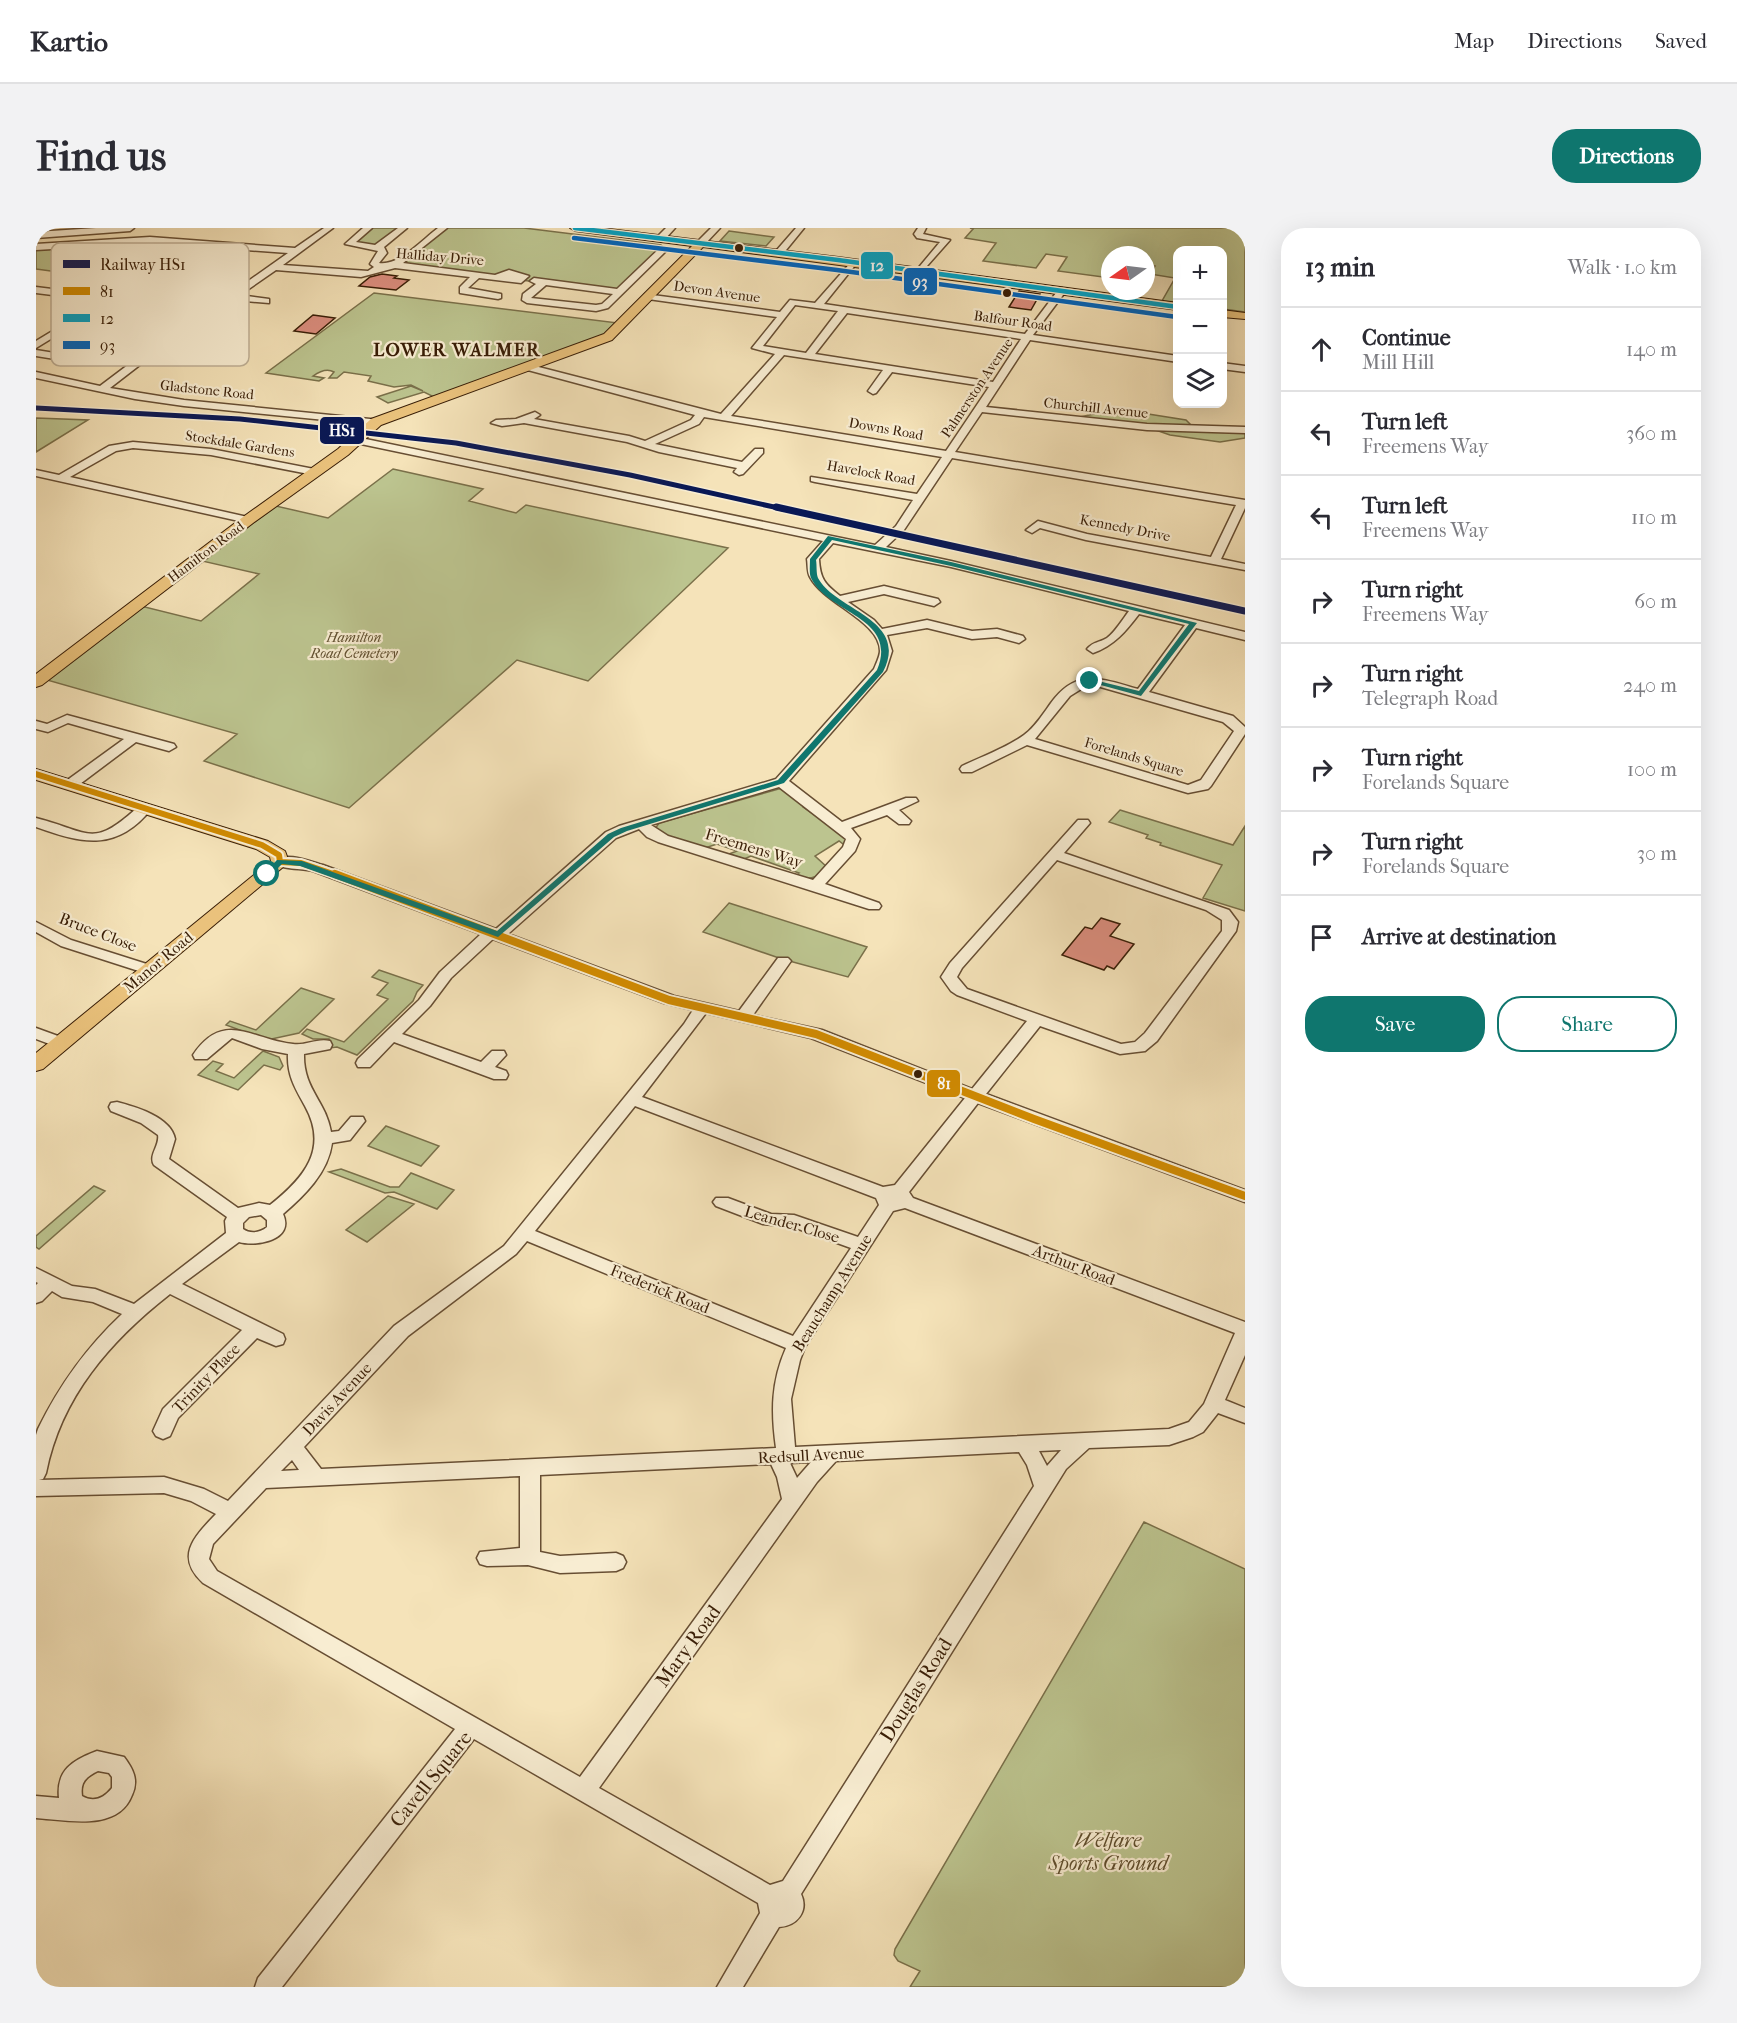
<!DOCTYPE html>
<meta charset="utf-8">
<style>
:root{--surface:#fff;--page:#f2f2f3;--text:#2b2b33;--muted:#7c7c81;--line:#e1e1e2;--accent:#0f766e}
body{margin:0;font-family:"IM FELL French Canon",serif;background:var(--page);color:var(--text)}
.controls{position:absolute;right:18px;top:18px;display:grid;overflow:hidden;border-radius:12px;box-shadow:0 6px 24px #0002}
.controls button{width:54px;height:54px;display:grid;place-items:center;padding:0;border:0;border-bottom:2px solid var(--line);background:var(--surface);color:var(--text);font:30px sans-serif}
.compass{position:absolute;left:1065px;top:18px;width:54px;height:54px;border-radius:50%;background:var(--surface);box-shadow:0 6px 24px #0002;rotate:256deg}
.stop{position:absolute;width:18px;height:18px;margin:-14px;border:4px solid #0f766e;border-radius:50%;background:#fff}
.stop.end{background:#0f766e;border-color:#fff;box-shadow:0 2px 6px #0008}
.list{margin:0;padding:0;list-style:none}
h2{display:flex;justify-content:space-between;align-items:center;height:78px;margin:0;padding:0 24px;font-size:26px}
h2 small{font-size:20px;font-weight:400;color:var(--muted)}
.list li{display:grid;grid-template-columns:39px 1fr auto;gap:18px;align-items:center;box-sizing:border-box;height:84px;padding:0 24px;border-top:2px solid var(--line)}
.list b{display:block;font-size:22px;white-space:nowrap}
.list p{margin:0;font-size:20px;white-space:nowrap;color:var(--muted)}
.list em{font-size:20px;font-style:normal;color:var(--muted)}
.actions{display:flex;gap:12px;padding:18px 24px}
.actions a{flex:1;padding:14px 0;border:2px solid var(--accent);border-radius:24px;text-align:center;font-size:21px;color:var(--accent)}
.actions .main{background:var(--accent);color:#fff}
.icon{flex:none;width:33px;height:33px;fill:none;stroke:currentColor;stroke-width:2;stroke-linecap:round;stroke-linejoin:round}
.map{position:relative;flex:none;width:1209px;height:1759px;overflow:hidden;border-radius:24px}
header{display:flex;align-items:center;gap:36px;box-sizing:border-box;height:84px;padding:0 30px;background:var(--surface);border-bottom:2px solid var(--line)}
header strong{font-size:28px}
nav{display:flex;gap:33px;margin-inline-start:auto;font-size:21px}
.intro{display:flex;align-items:center;justify-content:space-between;box-sizing:border-box;height:144px;padding:0 36px}
h1{margin:0;font-size:42px}
.button{padding:15px 27px;border-radius:24px;background:var(--accent);color:#fff;font-size:21px;font-weight:700}
main{display:flex;gap:36px;padding:0 36px}
aside{flex:1;background:var(--surface);border-radius:24px;box-shadow:0 6px 24px #0002}
.map>svg:first-child{display:block}
.green{fill:#bcc48f;stroke:#7a704a;stroke-width:1.5}
.building{fill:#dc8e7f;stroke:#381d06;stroke-width:1.5}
.lines{fill:none;stroke-linecap:round;stroke-linejoin:round}
.minor-casing{stroke:#674e33;stroke-width:3}
.major-casing{stroke:#381d06;stroke-width:2}
.minor{fill:#f8edd2;fill-rule:evenodd}
.major{fill:#eac27c;fill-rule:evenodd}
.bus-1-far1-casing{stroke:#f8edd2;stroke-width:10}
.bus-1-casing{stroke:#f8edd2;stroke-width:12}
.bus-2-casing{stroke:#f8edd2;stroke-width:7}
.bus-3-casing{stroke:#f8edd2;stroke-width:7}
.bus-1-far1{stroke:#d18b01;stroke-width:6}
.bus-1{stroke:#d18b01;stroke-width:8}
.bus-2{stroke:#03a2c4;stroke-width:4.5}
.bus-3{stroke:#0065bd;stroke-width:4.5}
.rail-1-far1-casing{stroke:#f8edd2;stroke-width:8}
.rail-1-casing{stroke:#f8edd2;stroke-width:10}
.rail-1-far1{stroke:#091855;stroke-width:5}
.rail-1{stroke:#091855;stroke-width:7}
.route{fill:#0f766e}
.bus-dot{fill:#381d06;stroke:#f8edd2;stroke-width:2}
.labels{text-anchor:middle;dominant-baseline:central;stroke-width:4.5;stroke-linejoin:round;paint-order:stroke}
.far-street-label{font-size:14px;fill:#381d06;stroke:#f8edd2}
.far-park-label{font-size:14px;font-style:italic;fill:#604f2f;stroke:#f8edd2}
.street-label{font-size:16px;fill:#381d06;stroke:#f8edd2}
.far-district-label{font-size:18px;font-weight:bold;letter-spacing:1.5px;fill:#381d06;stroke:#f8edd2}
.near-street-label{font-size:20px;fill:#381d06;stroke:#f8edd2}
.near-park-label{font-size:20px;font-style:italic;fill:#604f2f;stroke:#f8edd2}
.key{fill:#f8edd2;stroke:#beaf95;stroke-width:1.5}
.key-label{font-size:16px;fill:#381d06}
.line-badge{stroke:#f8edd2;stroke-width:2}
.badge-label{font-size:16px;text-anchor:middle;font-weight:bold;fill:#fff}
</style>
<header>
<strong>Kartio</strong>
<nav><a>Map</a><a>Directions</a><a>Saved</a></nav>
</header>
<div class="intro"><h1>Find us</h1><a class="button">Directions</a></div>
<main>
<div class="map">
<svg width="1209" height="1759" viewBox="0 0 1209 1759">
<rect width="100%" height="100%" fill="#f5e3b9"/>
<filter id="stains"><feTurbulence type="fractalNoise" baseFrequency=".00333" numOctaves="4"/><feColorMatrix values="0 0 0 0 .2 0 0 0 0 .09 0 0 0 0 .02 0 0 0 .5 -.17"/></filter>
<radialGradient id="worn" r=".72"><stop offset=".6" stop-color="#630" stop-opacity="0"/><stop offset="1" stop-color="#630" stop-opacity=".3"/></radialGradient>
<!-- green -->
<path class="green" d="M332,0H367L341,20L314,14Z
M407,0H488L610,15L625,17L628,21L584,64L359,37Z
M934,0H1209V84L1187,81L1186,22H1142L1141,75L1126,73L1139,50L1114,46L1119,38L1110,37V27H1074V39L1067,49L1022,43L1031,29L1010,26L1000,40L947,33L960,15L929,10L937,1Z
M693,3L738,9L730,18L684,13Z
M101,16L78,33L125,35L96,54L0,41V22Z
M338,65L582,95L571,106L398,169L388,164L352,175L341,169L375,158L387,163L375,157L358,159L332,153L335,148L308,144L301,150H293L298,144C291,140 284,143 277,148L288,150L283,153L230,145Z
M1077,182H1087L1150,192L1160,202H1209V210L1184,214L1134,207L1111,199L1042,191L1044,189Z
M0,190L52,192L0,224Z
M357,241L447,261L433,273L480,285L490,277L692,320L552,453L481,432L313,580L168,533L201,506L11,452L105,378L165,393L223,346L166,333L240,278L292,290Z
M746,560L767,575V579C782,590 796,597 811,608V619L803,613L779,628L792,640C779,651 773,652 757,649L763,645L715,628L708,631L693,626L701,623L681,616L666,621L627,609L619,601L623,595Z
M1084,582L1197,617L1209,598V683L1167,670L1186,637L1124,617L1125,615L1110,610L1112,607L1073,594Z
M693,675L831,719L812,749L746,731L667,704Z
M343,742L387,757L381,764L377,773L321,827L301,819L294,820L293,811H277L266,806L271,801L308,814L352,771L341,767L352,755L336,749Z
M265,760L298,771L263,805L231,812L190,797L194,793L220,802Z
M227,823L243,829L247,838L244,842L228,837L202,862L162,847L177,833L187,836L180,843L198,850Z
M350,898L403,918L385,938L332,918Z
M305,941L354,959H363L375,945L418,962L401,981L358,964L349,965L293,944Z
M58,958L69,963L3,1021L0,1019V1008Z
M352,968L378,976L331,1014L310,1002Z
M1108,1294L1209,1341V1759H874L884,1743L862,1733L858,1727L859,1721Z"/>
<!-- building -->
<path class="building" d="M346,46L361,48L358,50L373,52L360,62L323,58L334,49Z
M983,63L1004,66L995,82L973,79Z
M277,87L299,90L280,106L258,103Z
M1065,690L1084,696L1074,708L1098,716L1078,741L1071,738L1068,742L1026,727L1049,699L1056,701Z"/>
<g class="lines">
<defs>
<path id="minor" d="M60,0H98L94,3L0,10V4Z
M288,0H297L247,37L332,43L338,39L334,36L342,23L309,16L327,0H336L320,14L339,17L362,0H371L348,19L351,25L343,35C363,38 386,12 402,0H411L367,35L459,47L473,42L493,48L485,55L443,50L432,60L465,66V70L462,71L424,65V59L434,49L359,40L325,49L240,42L204,67L233,71V75L198,72L140,109L74,160L148,172L344,192L345,194L340,197L148,178L99,171L0,150V144L64,158L129,109L99,108L64,132L50,136L0,128V122L50,130L58,128L94,103L110,101L135,104L188,70L99,59L47,91L44,90V86L65,73L0,65V59L72,68L130,31L133,32V36L105,54L194,66L252,25L114,15L0,22V16L114,9L259,20Z
M630,0H639L628,12H622V8Z
M675,0H684L668,17H662V13Z
M760,0H768L746,27H740V23Z
M882,0H890L887,6L914,12L883,47L879,44L904,14L881,10L878,6Z
M625,19L632,21L572,80L560,83L491,75L486,72L487,66L500,56L494,53L498,50L581,61ZM510,57L577,66L566,76L560,77L495,70Z
M817,32L821,35L788,76L989,106L1023,61L1026,60L1030,63L997,107L1142,128V134L994,112L950,179L1111,196L1209,199V205L1111,202L946,184L919,224L1209,272V280L1185,331L1209,336V342L1050,312L1004,300L996,305L990,302L1002,293L1051,306L1175,329L1200,277L916,230L868,302L850,319L915,333L1209,404V412L1160,400L1113,464L1197,488L1209,499V506L1175,558L1172,561L1152,565L991,517L936,544H926L924,541L926,538C947,528 970,520 988,507C999,499 1007,486 1015,475C1041,439 1066,451 1102,461L1149,397L1103,386C1090,403 1078,418 1057,425L1051,421C1058,413 1063,415 1071,410C1079,404 1087,391 1093,383L915,339L797,315L783,331C784,351 789,356 804,368L848,358L902,371L904,374L898,378L848,366L812,374L838,392L846,401L891,392L936,403L961,401L987,408L989,411L983,415L961,409L936,411L891,400L851,407L856,423L850,442L753,553L806,594L870,570H880L882,573L863,582L875,593L873,596H863L851,587L815,600L824,611L819,623L789,656L843,675L845,678L843,681H833L622,614L611,609L603,601L580,610L472,706L638,768L703,783L742,730H752L755,733L717,787L786,802L936,861L991,793L921,767L915,763L905,749L914,735L1042,592H1052L1054,595L1028,625L1193,682L1202,694L1200,703L1121,813L1109,823L1084,826L1004,798L950,866L1209,962V974L942,875L873,964L877,970L1209,1094V1127L1189,1172L1209,1180V1195L1182,1185L1167,1204L1157,1209L1133,1217L1053,1220L1030,1241L765,1666C773,1683 761,1698 743,1699L707,1759H681L724,1685L722,1675L438,1511L246,1759H219L222,1750L419,1501L167,1355C138,1328 159,1308 180,1286L155,1273L128,1265L0,1268V1207L2,1201C24,1156 50,1120 86,1086L57,1074L26,1069L16,1063L6,1073L0,1075V1057L2,1055L0,1054V1040L36,1058L59,1061L98,1076L190,1005L189,993L191,989L118,937C112,927 124,918 122,907L105,895L75,883L73,879L75,875L81,874C100,879 135,889 139,911L133,931L202,980L223,975L234,977C268,950 293,921 269,878C259,860 251,847 252,826L226,821L196,810L171,831H159L157,827C188,781 216,812 257,816C269,818 281,810 294,813L296,817L294,821L268,826C267,861 290,873 295,904L303,903L315,889H327L329,893L314,912L296,915C292,945 268,968 247,986C259,1012 221,1019 203,1014L146,1056L247,1106L249,1111L247,1116L240,1118L221,1110L142,1190L134,1208L127,1211L120,1208L117,1203L127,1181L206,1102L134,1066C74,1113 25,1169 10,1245L7,1251L3,1252L128,1249L168,1261L192,1273L358,1098L468,1018L648,796L657,782L628,775L457,711L415,750L394,778L366,806L445,834L456,823H468L470,827L459,839L470,843L472,847L470,851H458L358,814L334,839H322L320,835L322,831L383,772L404,744L445,706L277,643C265,640 245,642 237,634C248,623 273,633 287,637L460,701L570,604L583,598L740,551L838,441C840,436 844,428 844,423C844,393 788,376 774,349C771,344 772,337 771,331L787,313L320,215L315,212L320,209L839,317L860,298L877,272L779,254L775,253V249L881,266L906,229L668,189L663,196L619,216L706,234L719,221H727V225L707,246L703,247L698,244L701,240L623,224L591,214L488,195L466,198L455,195L460,192L480,191L499,184L504,187L498,191L593,208L609,213L655,192L659,187L488,141V137L491,136L685,186L739,126L716,120L741,89L612,71L609,70V66L744,84L754,72L779,75ZM759,77L802,83L770,125L727,118ZM811,85L985,111L957,154L779,126ZM748,127L847,142L832,163L837,166L840,165L856,144L953,159L910,223L695,188ZM1050,458H1061L1187,494L1198,503L1165,552L1152,557L999,511L1034,468ZM743,559L810,611L807,619L777,652L632,608L615,597ZM1021,632L1170,682L1186,692V703L1109,805L1099,814L1085,816L931,761L921,749L926,740ZM670,785L775,810L929,870L859,957L847,959L606,869ZM599,878L840,970L843,977L822,1009L758,987L735,986L692,970H680L677,974L680,978L727,996L757,999L815,1020L757,1108L499,1003ZM869,980L1199,1105L1168,1176L1153,1194L1133,1201L759,1219L755,1171L764,1132L769,1119L857,983ZM225,987L231,992V999C224,1005 214,1006 207,1001V995L213,989ZM491,1013L750,1120C735,1154 735,1184 740,1220L285,1241L268,1219L372,1108L480,1026ZM1025,1222L1011,1238L1003,1223ZM983,1224L991,1237L998,1258L747,1653L734,1657L563,1560L781,1254L800,1233ZM256,1232L263,1242L245,1243ZM775,1234L761,1250L754,1235ZM735,1236L741,1249L746,1271L544,1549L181,1343L173,1331L177,1316L230,1260L484,1248V1320L444,1324L441,1330L444,1336L451,1338L492,1337L524,1345L580,1343L587,1340L590,1334L587,1328L580,1325L524,1328L504,1324V1247Z
M33,93L38,96L36,98L0,120V113Z
M1186,135L1209,138V144L1186,141Z
M97,214L175,221L278,241L283,244L278,247L175,227L97,220L80,223L34,249L216,290L218,292L212,295L0,248V242L23,247L73,218Z
M31,487L138,516L140,519L133,523L100,514L40,559H30L28,556L30,553L88,511L32,495L12,504L0,501V493L11,496Z
M109,576L116,580C81,624 47,616 0,599V590C55,604 56,622 104,577Z
M0,694L35,712L117,738L120,741L112,746L25,718L0,704Z
M0,800L33,812L35,816L27,821L0,811Z
M61,1523L88,1529C97,1541 103,1552 96,1567C82,1604 31,1592 0,1590V1568L23,1570C20,1542 37,1532 61,1523ZM62,1543L73,1545L76,1549V1560C68,1570 58,1575 46,1568C44,1554 50,1549 62,1543Z"/>
<path id="major" d="M534,0H565L802,29L1142,75V82L667,19L576,112L345,197L312,227L217,295L6,457L0,459V446L207,289L302,221L335,191L568,106L656,18L539,3Z
M1186,82L1209,85V91L1186,89Z
M0,541L232,613L249,623L253,634L7,841L0,843V825L235,633L234,629L220,621L0,552Z"/>
</defs>
<!-- minor casing -->
<use href="#minor" class="minor-casing"/>
<!-- major casing -->
<use href="#major" class="major-casing"/>
<!-- minor -->
<use href="#minor" class="minor"/>
<!-- major -->
<use href="#major" class="major"/>
<defs>
<path id="bus-1-far1" d="M0,546L226,617L243,627L244,634L265,635L303,648"/>
<path id="bus-1" d="M299,646L633,772L780,806L998,891L1209,968"/>
<path id="bus-2" d="M539,0L802,32L1142,79"/>
<path id="bus-3" d="M538,10L801,42L1141,89"/>
</defs>
<!-- bus-1-far1 casing -->
<use href="#bus-1-far1" class="bus-1-far1-casing"/>
<!-- bus-1 casing -->
<use href="#bus-1" class="bus-1-casing"/>
<!-- bus-2 casing -->
<use href="#bus-2" class="bus-2-casing"/>
<!-- bus-3 casing -->
<use href="#bus-3" class="bus-3-casing"/>
<!-- bus-1-far1 -->
<use href="#bus-1-far1" class="bus-1-far1"/>
<!-- bus-1 -->
<use href="#bus-1" class="bus-1"/>
<!-- bus-2 -->
<use href="#bus-2" class="bus-2"/>
<!-- bus-3 -->
<use href="#bus-3" class="bus-3"/>
<defs>
<path id="rail-1-far1" d="M0,180L204,191L420,215L594,247L747,281"/>
<path id="rail-1" d="M740,279L1209,383"/>
</defs>
<!-- rail-1-far1 casing -->
<use href="#rail-1-far1" class="rail-1-far1-casing"/>
<!-- rail-1 casing -->
<use href="#rail-1" class="rail-1-casing"/>
<!-- rail-1-far1 -->
<use href="#rail-1-far1" class="rail-1-far1"/>
<!-- rail-1 -->
<use href="#rail-1" class="rail-1"/>
</g>
<!-- route -->
<path class="route" d="M792,308L915,334L1161,395L1105,468L1050,453L1054,451L1103,463L1153,396L915,338L796,312L780,332C781,337 780,345 782,350C800,383 874,391 847,444L748,555L591,603L578,609L462,709L264,638L246,636L234,648L227,646L241,632L266,633L461,703L572,606L585,600L742,552L841,442C863,389 792,386 775,350C773,345 774,337 774,331Z"/>
<!-- markers -->
<g class="bus-dot">
<circle cx="703" cy="20" r="5"/>
<circle cx="971" cy="65" r="5"/>
<circle cx="882" cy="846" r="5"/>
</g>
<g class="labels">
<!-- far-street labels -->
<g class="far-street-label">
<text transform="translate(404 29) rotate(5)">Halliday Drive</text>
<text transform="translate(681 64) rotate(8)">Devon Avenue</text>
<text transform="translate(977 93) rotate(8)">Balfour Road</text>
<text transform="translate(941 160) rotate(-56)">Palmerston Avenue</text>
<text transform="translate(171 162) rotate(6)">Gladstone Road</text>
<text transform="translate(1060 180) rotate(6)">Churchill Avenue</text>
<text transform="translate(850 201) rotate(10)">Downs Road</text>
<text transform="translate(204 216) rotate(9)">Stockdale Gardens</text>
<text transform="translate(835 245) rotate(10)">Havelock Road</text>
<text transform="translate(1089 300) rotate(11)">Kennedy Drive</text>
<text transform="translate(170 324) rotate(-37)">Hamilton Road</text>
<text transform="translate(1098 529) rotate(17)">Forelands Square</text>
</g>
<!-- far-park labels -->
<g class="far-park-label">
<text x="318" y="409">Hamilton<tspan x="318" dy="16">Road Cemetery</tspan></text>
</g>
<!-- street labels -->
<g class="street-label">
<text transform="translate(718 620) rotate(17)">Freemens Way</text>
<text transform="translate(62 704) rotate(21)">Bruce Close</text>
<text transform="translate(122 734) rotate(-40)">Manor Road</text>
<text transform="translate(756 996) rotate(16)">Leander Close</text>
<text transform="translate(1038 1037) rotate(21)">Arthur Road</text>
<text transform="translate(624 1061) rotate(22)">Frederick Road</text>
<text transform="translate(796 1065) rotate(-58)">Beauchamp Avenue</text>
<text transform="translate(170 1150) rotate(-46)">Trinity Place</text>
<text transform="translate(301 1171) rotate(-47)">Davis Avenue</text>
<text transform="translate(775 1227) rotate(-3)">Redsull Avenue</text>
</g>
<!-- far-district labels -->
<g class="far-district-label">
<text x="421" y="122">LOWER WALMER</text>
</g>
<!-- near-street labels -->
<g class="near-street-label">
<text transform="translate(652 1418) rotate(-54)">Mary Road</text>
<text transform="translate(880 1462) rotate(-58)">Douglas Road</text>
<text transform="translate(395 1551) rotate(-51)">Cavell Square</text>
</g>
<!-- near-park labels -->
<g class="near-park-label">
<text x="1072" y="1612">Welfare<tspan x="1072" dy="23">Sports Ground</tspan></text>
</g>
</g>
<!-- legend -->
<rect x="15" y="15" width="198" height="123" rx="9" class="key"/>
<rect x="27" y="32" width="27" height="8" fill="#091855"/>
<rect x="27" y="59" width="27" height="8" fill="#d18b01"/>
<rect x="27" y="86" width="27" height="8" fill="#03a2c4"/>
<rect x="27" y="113" width="27" height="8" fill="#0065bd"/>
<g class="key-label">
<text x="64" y="42">Railway HS1</text>
<text x="64" y="69">81</text>
<text x="64" y="96">12</text>
<text x="64" y="123">93</text>
</g>
<g class="line-badge">
<rect x="824" y="23" width="34" height="29" rx="6" fill="#03a2c4"/>
<rect x="867" y="39" width="35" height="29" rx="6" fill="#0065bd"/>
<rect x="283" y="188" width="46" height="29" rx="6" fill="#091855"/>
<rect x="890" y="841" width="35" height="29" rx="6" fill="#d18b01"/>
</g>
<g class="badge-label">
<text x="841" y="43">12</text>
<text x="884" y="59">93</text>
<text x="306" y="208">HS1</text>
<text x="908" y="861">81</text>
</g>
<rect width="100%" height="100%" filter="url(#stains)"/>
<rect width="100%" height="100%" fill="url(#worn)"/>
</svg>
<div class="controls">
<button>+</button>
<button>−</button>
<button><svg class="icon" aria-label="layers" viewBox="0 0 24 24"><path d="M12 4l9 5-9 5-9-5zM3 14l9 5 9-5"/></svg></button>
</div>
<svg class="compass" viewBox="-18 -18 36 36"><path d="M0-13l5 13h-10z" fill="#e53935"/><path d="M0 13l5-13h-10z" fill="#7c7c81"/></svg>
<div class="stop" style="left:231px;top:646px"></div>
<div class="stop end" style="left:1054px;top:453px"></div>
</div>
<aside>
<h2>13 min<small>Walk · 1.0 km</small></h2>
<ul class="list">
<li><svg class="icon" aria-label="ahead" viewBox="0 0 24 24"><path d="M12 20V5M6 11l6-6 6 6"/></svg><div><b>Continue</b><p>Mill Hill</p></div><em>140 m</em></li>
<li><svg class="icon" aria-label="left" viewBox="0 0 24 24"><path d="M17 20v-9H6M10 6l-5 5 5 5"/></svg><div><b>Turn left</b><p>Freemens Way</p></div><em>360 m</em></li>
<li><svg class="icon" aria-label="left" viewBox="0 0 24 24"><path d="M17 20v-9H6M10 6l-5 5 5 5"/></svg><div><b>Turn left</b><p>Freemens Way</p></div><em>110 m</em></li>
<li><svg class="icon" aria-label="right" viewBox="0 0 24 24"><path d="M7 20v-9h11M14 6l5 5-5 5"/></svg><div><b>Turn right</b><p>Freemens Way</p></div><em>60 m</em></li>
<li><svg class="icon" aria-label="right" viewBox="0 0 24 24"><path d="M7 20v-9h11M14 6l5 5-5 5"/></svg><div><b>Turn right</b><p>Telegraph Road</p></div><em>240 m</em></li>
<li><svg class="icon" aria-label="right" viewBox="0 0 24 24"><path d="M7 20v-9h11M14 6l5 5-5 5"/></svg><div><b>Turn right</b><p>Forelands Square</p></div><em>100 m</em></li>
<li><svg class="icon" aria-label="right" viewBox="0 0 24 24"><path d="M7 20v-9h11M14 6l5 5-5 5"/></svg><div><b>Turn right</b><p>Forelands Square</p></div><em>30 m</em></li>
<li><svg class="icon" aria-label="arrive" viewBox="0 0 24 24"><path d="M6 21V4h12l-3 4 3 4H6"/></svg><div><b>Arrive at destination</b></div></li>
</ul>
<div class="actions"><a class="main">Save</a><a>Share</a></div>
</aside>
</main>
